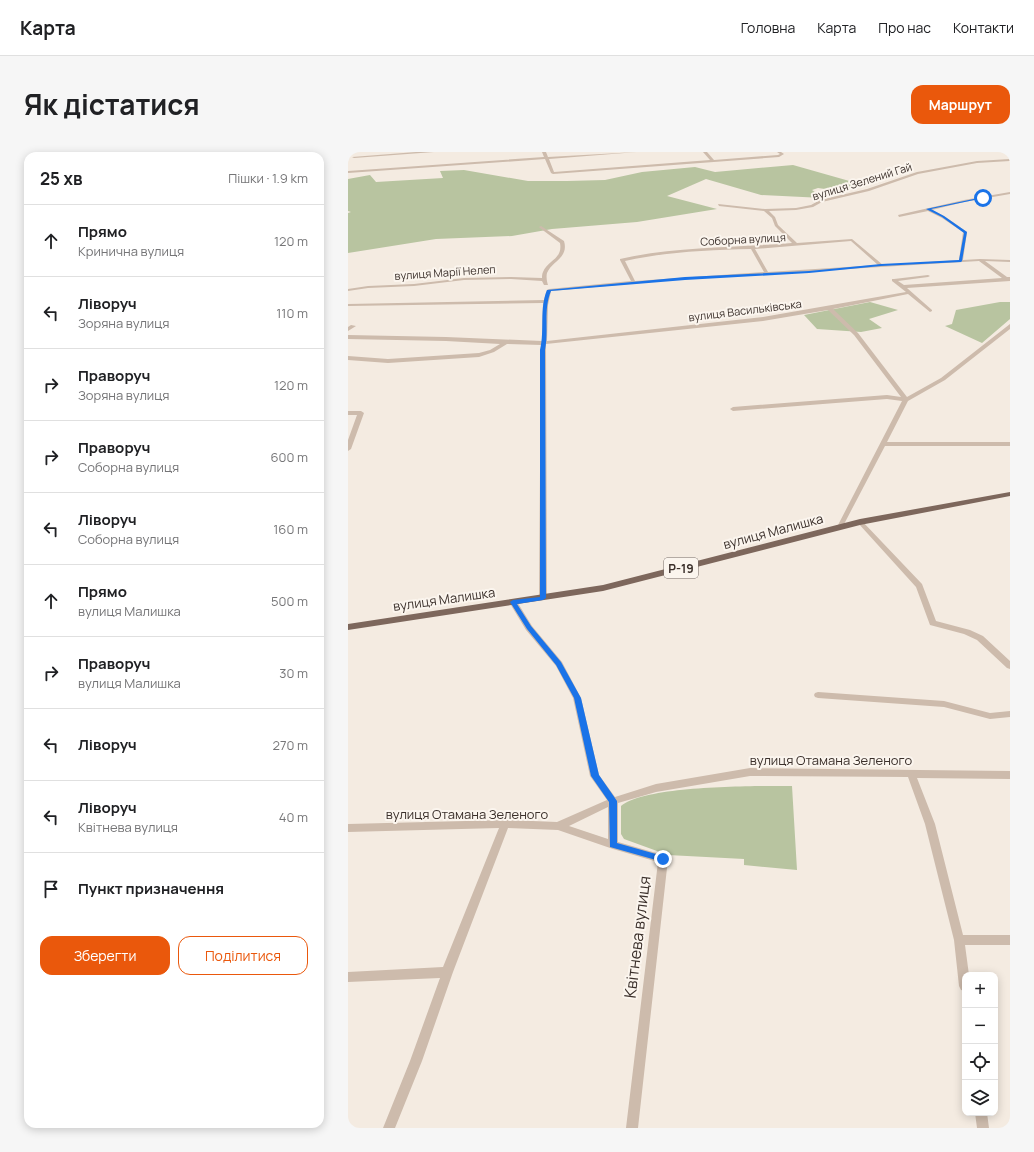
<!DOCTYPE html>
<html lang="uk">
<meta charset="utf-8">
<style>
:root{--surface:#fff;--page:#f6f6f6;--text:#202124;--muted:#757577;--line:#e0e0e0;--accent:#ea580c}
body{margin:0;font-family:Manrope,sans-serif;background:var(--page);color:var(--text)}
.controls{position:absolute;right:12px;bottom:12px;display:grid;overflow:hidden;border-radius:8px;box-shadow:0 2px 10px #0003}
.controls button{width:36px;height:36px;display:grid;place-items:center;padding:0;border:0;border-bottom:1px solid var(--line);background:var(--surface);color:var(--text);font:20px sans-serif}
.stop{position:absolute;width:12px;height:12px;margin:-9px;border:3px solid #1a73e8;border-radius:50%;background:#fff}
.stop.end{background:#1a73e8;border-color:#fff;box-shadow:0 1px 4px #0008}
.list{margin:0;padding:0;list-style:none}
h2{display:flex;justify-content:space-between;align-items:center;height:52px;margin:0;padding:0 16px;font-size:17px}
h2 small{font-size:13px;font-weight:400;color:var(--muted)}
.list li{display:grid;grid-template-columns:26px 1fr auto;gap:12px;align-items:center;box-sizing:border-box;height:72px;padding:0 16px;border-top:1px solid var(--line)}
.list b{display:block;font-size:15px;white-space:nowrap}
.list p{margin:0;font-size:13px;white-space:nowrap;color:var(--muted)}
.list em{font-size:13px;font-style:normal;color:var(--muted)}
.actions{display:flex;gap:8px;padding:12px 16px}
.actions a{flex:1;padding:9px 0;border:1px solid var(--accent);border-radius:12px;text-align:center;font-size:14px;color:var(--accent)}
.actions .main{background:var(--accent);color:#fff}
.icon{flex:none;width:22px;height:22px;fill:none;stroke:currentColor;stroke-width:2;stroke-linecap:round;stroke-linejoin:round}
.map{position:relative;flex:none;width:662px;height:976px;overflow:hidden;border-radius:12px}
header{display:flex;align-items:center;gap:24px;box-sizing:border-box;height:56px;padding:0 20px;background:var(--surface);border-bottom:1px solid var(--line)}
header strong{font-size:19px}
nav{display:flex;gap:22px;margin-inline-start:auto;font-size:14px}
.intro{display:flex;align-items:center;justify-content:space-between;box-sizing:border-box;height:96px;padding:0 24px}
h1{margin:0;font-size:28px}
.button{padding:10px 18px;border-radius:12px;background:var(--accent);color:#fff;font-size:14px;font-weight:700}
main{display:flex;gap:24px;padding:0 24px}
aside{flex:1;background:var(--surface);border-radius:12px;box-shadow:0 2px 10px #0003}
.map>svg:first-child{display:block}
.green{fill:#b8c4a0}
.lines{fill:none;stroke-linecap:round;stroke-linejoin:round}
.street{fill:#cdbbac;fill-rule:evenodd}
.primary{fill:#7d675c;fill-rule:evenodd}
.route{fill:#1a73e8}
.labels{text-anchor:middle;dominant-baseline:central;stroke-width:4;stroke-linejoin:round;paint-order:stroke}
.far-street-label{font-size:11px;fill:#3b302b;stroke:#fbf5ee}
.shield{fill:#fbf5ee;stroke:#756b66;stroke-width:1}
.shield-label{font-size:12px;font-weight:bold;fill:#3b302b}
.street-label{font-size:13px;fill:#3b302b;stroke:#fbf5ee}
.near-street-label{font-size:16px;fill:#3b302b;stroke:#fbf5ee}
</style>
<header>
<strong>Карта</strong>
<nav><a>Головна</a><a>Карта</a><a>Про нас</a><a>Контакти</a></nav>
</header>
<div class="intro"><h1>Як дістатися</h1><a class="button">Маршрут</a></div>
<main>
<aside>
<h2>25 хв<small>Пішки · 1.9 km</small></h2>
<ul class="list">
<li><svg class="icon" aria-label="ahead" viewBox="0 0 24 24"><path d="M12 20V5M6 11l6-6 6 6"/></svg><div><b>Прямо</b><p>Кринична вулиця</p></div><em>120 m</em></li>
<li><svg class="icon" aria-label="left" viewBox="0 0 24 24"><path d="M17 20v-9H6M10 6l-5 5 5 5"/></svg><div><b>Ліворуч</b><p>Зоряна вулиця</p></div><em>110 m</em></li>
<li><svg class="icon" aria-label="right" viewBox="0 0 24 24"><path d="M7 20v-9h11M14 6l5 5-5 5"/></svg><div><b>Праворуч</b><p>Зоряна вулиця</p></div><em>120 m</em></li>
<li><svg class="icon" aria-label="right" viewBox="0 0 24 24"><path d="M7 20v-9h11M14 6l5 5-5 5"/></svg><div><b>Праворуч</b><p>Соборна вулиця</p></div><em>600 m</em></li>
<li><svg class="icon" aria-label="left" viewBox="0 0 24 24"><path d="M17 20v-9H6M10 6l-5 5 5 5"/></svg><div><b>Ліворуч</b><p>Соборна вулиця</p></div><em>160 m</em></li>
<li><svg class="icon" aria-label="ahead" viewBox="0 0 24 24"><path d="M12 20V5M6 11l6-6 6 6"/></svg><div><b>Прямо</b><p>вулиця Малишка</p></div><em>500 m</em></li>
<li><svg class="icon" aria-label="right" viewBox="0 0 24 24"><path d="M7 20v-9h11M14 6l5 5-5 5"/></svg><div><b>Праворуч</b><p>вулиця Малишка</p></div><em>30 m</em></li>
<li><svg class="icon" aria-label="left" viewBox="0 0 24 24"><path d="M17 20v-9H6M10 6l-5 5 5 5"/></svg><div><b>Ліворуч</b></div><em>270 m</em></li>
<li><svg class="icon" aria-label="left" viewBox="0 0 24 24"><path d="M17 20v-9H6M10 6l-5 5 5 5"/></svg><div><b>Ліворуч</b><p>Квітнева вулиця</p></div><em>40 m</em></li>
<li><svg class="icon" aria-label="arrive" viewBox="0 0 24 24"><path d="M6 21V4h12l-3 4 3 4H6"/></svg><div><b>Пункт призначення</b></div></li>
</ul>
<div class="actions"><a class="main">Зберегти</a><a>Поділитися</a></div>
</aside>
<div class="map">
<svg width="662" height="976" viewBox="0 0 662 976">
<rect width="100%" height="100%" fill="#f4ebe1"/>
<!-- green -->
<path class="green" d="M445,13L519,34L491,39L470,36L464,38L475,46L413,43L358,27L319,44L369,57L289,70L204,77L164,84L88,87L0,101V61L3,60L0,59V27L22,23L28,30L95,26L92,19L116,18L180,29H219L257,28L294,20L347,15L367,20Z
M522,150L550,158L521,167L534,176L513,180L469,177L456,163Z
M652,150H662V167L634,191L597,174L604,172L608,158Z
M444,634L449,718L396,713V707L320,703L276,687L273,682V654C299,633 408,634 444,634Z"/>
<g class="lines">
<!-- street -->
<path class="street" d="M68,0H86L6,6L4,5Z
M194,0H198L200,5L289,0L201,7L206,20L362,8L355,0H359L366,8L430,3L432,2L429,0H433L436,2L431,5L205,22L203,21L197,7L0,21V19L196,5Z
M662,7V9L629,11L570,22L521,39L474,50L465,55L448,58L421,59L427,65L430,73L449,91L504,87L535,113L611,108L615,80L594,66L580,59L551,65L550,63L616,48L662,40V42L616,50L584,58L596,64L619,80L615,108L632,107L662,108V110L637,109L659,125H662V129L559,136L584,158V159L582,160L560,142L485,157L510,181L559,245L593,226L662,172V177L597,228L560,249L539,290H662V294H537L494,376L492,377L489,375L554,249L539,247L385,259L382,257L385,255L539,243L553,245L506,183L480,158L415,169L198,192L199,446L195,448L191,446L193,193L159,192L146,200L131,205L40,211L0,208V204L40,207L131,201L142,198L152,192L98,189L0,187V183L98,185L194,189L195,151L0,154V152L196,148L199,138L201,137L283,129L272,108V107C329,94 387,96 444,91L427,74L424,66L416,59L371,54L370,52L417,57L448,56L463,53L472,48L519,37L569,20L629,9ZM503,89L530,113L420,120L407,97ZM403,97L416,120L287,129L277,109C318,100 360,98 403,97ZM631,109L654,126L556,133L550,129L580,125L582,124L580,123L546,127H544V129L558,140L415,165L199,189L200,153L203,139L337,127Z
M193,74L216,89C221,106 204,109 199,121C198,125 199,130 200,133H196L194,129L163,127L116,128L66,134L20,136L0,139V137L20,134L66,132L116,126L163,125L194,126C194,124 194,122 195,120C200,108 215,107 212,91L192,76L191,75Z
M3,173L8,174L0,179V175Z
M0,259H13L16,261L3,297L0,299V288L9,263H0Z
M512,368L514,369L574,432L588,469L622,478L635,484L662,509V517L659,516L629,488L616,482L582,473L568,435L510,371L509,370Z
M162,448H168L184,474L214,510L233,546L251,623L267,645L308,632L402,616L662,619V627L569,626L587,672L615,783H662V793H617L621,823H617V839L613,838L611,834L606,788L577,672L560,625L402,624L308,640L270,651V690L315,703L319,704L320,707L290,976H278L310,710L265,697L210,678L160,676L105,820L74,909L47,976H35L62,909L92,826L0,830V820L95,815L151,676L0,680V672L157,668L209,670L259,648L242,624L225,546L208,514L178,478L161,450ZM260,655V687L221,674Z
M470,540L596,549L642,561L662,559V565L642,567L596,555L470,546L467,545L466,543L467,541Z
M627,961H639L641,976H629Z"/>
<!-- primary -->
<path class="primary" d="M662,340V344L512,373L255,439L0,478V472L255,433L512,367Z"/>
</g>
<!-- route -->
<path class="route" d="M635,45L636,46L583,57L596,64L619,80L614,109L613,110L533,114L461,121L337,128L203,139C195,158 201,178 197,198L198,446L195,448L169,452L183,474L213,510L233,546L251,623L269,649V691L315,704L319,707L315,710L262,695L261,650L243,624L226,546L208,513L179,477L162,450L165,448L192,445V198C197,178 191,157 199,138L337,125L461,119L533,112L611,108L616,81L594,65L578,57Z"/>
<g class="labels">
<!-- far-street labels -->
<g class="far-street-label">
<text transform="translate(514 29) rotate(-17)">вулиця Зелений Гай</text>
<text transform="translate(395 87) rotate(-3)">Соборна вулиця</text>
<text transform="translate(97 120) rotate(-4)">вулиця Марії Нелеп</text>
<text transform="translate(397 158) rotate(-7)">вулиця Васильківська</text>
</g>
<!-- shield labels -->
<rect class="shield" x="316" y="406" width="34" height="20" rx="3"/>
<g class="shield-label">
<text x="333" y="416">Р-19</text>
</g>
<!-- street labels -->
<g class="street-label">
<text transform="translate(425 379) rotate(-15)">вулиця Малишка</text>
<text transform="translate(96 447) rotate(-8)">вулиця Малишка</text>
<text x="483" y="608">вулиця Отамана Зеленого</text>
<text x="119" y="662">вулиця Отамана Зеленого</text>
</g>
<!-- near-street labels -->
<g class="near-street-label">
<text transform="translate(289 785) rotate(-83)">Квітнева вулиця</text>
</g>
</g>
</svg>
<div class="controls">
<button>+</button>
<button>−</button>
<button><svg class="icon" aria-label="locate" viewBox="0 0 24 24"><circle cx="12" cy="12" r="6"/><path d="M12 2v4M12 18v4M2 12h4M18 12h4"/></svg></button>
<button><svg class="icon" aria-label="layers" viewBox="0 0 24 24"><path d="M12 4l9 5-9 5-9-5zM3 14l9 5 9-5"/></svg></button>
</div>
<div class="stop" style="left:635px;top:46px"></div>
<div class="stop end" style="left:315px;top:707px"></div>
</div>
</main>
